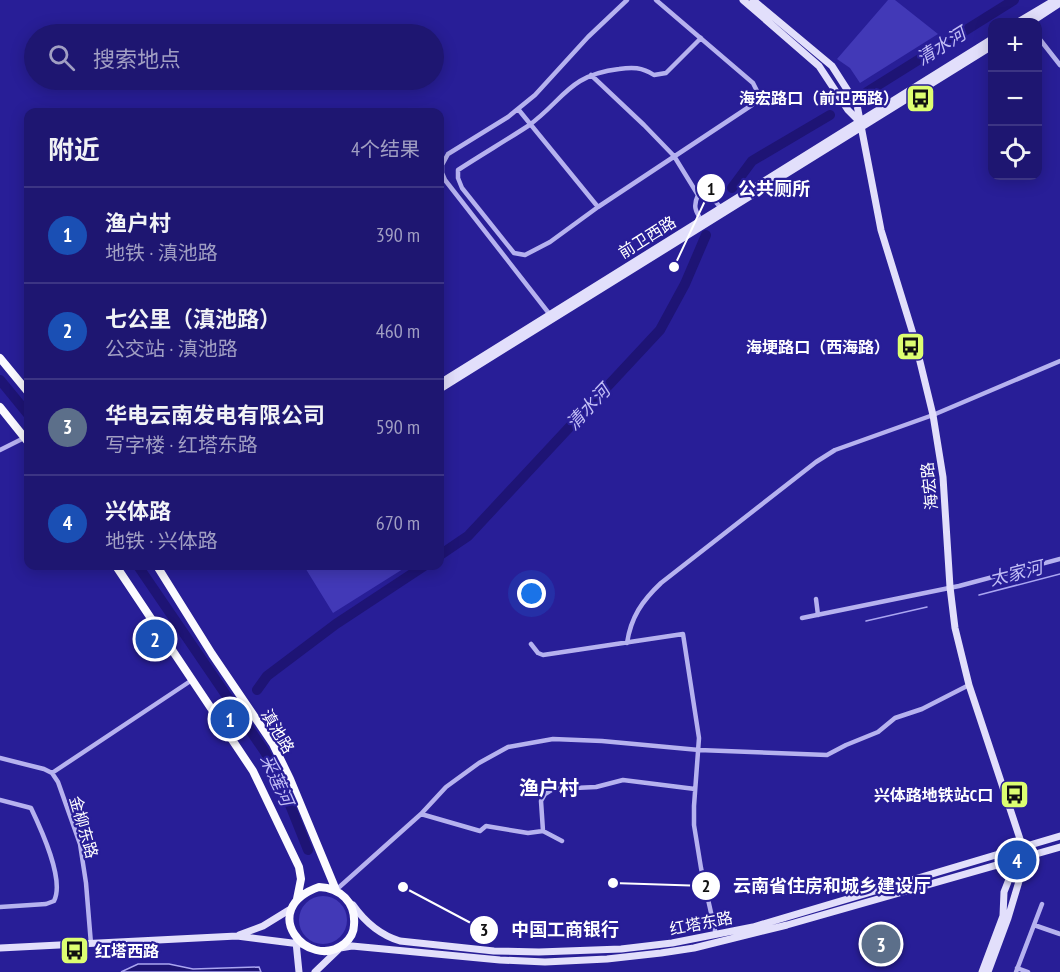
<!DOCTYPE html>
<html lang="zh">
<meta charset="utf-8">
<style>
:root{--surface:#1e1671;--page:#2b2379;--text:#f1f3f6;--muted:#a19fc3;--line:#3c3584;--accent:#8abfa5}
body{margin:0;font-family:"PT Sans Narrow","Noto Sans SC",sans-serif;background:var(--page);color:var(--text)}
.controls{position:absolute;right:18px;top:18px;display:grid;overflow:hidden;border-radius:12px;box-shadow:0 3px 15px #0003}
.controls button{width:54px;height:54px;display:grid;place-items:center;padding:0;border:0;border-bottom:2px solid var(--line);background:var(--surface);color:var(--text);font:30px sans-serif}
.you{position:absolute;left:532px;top:594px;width:21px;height:21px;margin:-15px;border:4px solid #fff;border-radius:50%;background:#1a73e8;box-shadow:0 0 0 9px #1a73e833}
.badge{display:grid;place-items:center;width:39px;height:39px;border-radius:50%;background:var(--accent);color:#fff;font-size:20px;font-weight:700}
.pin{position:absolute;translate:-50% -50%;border:3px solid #fff;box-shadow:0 2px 6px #0006}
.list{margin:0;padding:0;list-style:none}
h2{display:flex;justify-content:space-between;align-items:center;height:78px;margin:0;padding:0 24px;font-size:26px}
h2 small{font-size:20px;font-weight:400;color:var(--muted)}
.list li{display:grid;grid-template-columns:39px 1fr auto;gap:18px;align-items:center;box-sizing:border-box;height:96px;padding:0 24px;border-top:2px solid var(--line)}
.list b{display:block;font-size:22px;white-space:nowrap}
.list p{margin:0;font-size:20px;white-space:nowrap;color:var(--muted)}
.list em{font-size:20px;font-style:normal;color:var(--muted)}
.icon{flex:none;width:33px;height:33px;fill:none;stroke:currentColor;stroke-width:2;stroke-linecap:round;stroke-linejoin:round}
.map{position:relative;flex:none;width:1060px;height:972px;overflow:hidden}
.search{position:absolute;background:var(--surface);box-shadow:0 3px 15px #0003;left:24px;top:24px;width:420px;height:66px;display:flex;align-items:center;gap:15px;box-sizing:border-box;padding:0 21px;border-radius:33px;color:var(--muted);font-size:22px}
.panel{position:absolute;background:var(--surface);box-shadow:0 3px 15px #0003;left:24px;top:108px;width:420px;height:462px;border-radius:12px}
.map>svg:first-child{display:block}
.green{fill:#4239b7}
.water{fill:#1e1475;stroke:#aaa5f1;stroke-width:1.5}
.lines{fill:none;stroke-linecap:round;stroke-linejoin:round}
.stream{stroke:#aaa5f1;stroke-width:1.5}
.river{stroke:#1e1475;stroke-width:10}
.street{stroke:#b6b2ef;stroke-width:4.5}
.secondary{stroke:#e2dffb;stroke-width:7}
.primary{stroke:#fbfaff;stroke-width:8}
.labels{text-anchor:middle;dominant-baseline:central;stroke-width:4.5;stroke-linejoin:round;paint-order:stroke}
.poi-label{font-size:16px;font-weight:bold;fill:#fff;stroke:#281e97;text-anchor:end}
.street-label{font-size:16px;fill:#fff;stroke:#281e97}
.water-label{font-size:18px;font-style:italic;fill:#c2bef6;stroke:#281e97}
.quarter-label{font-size:20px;font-weight:bold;fill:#fff;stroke:#281e97}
.leader{fill:none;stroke:#fff;stroke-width:2}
.callout-dot{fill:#fff;stroke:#281e97;stroke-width:2}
.mark-label{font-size:18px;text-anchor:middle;font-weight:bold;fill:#111}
.callout-label{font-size:18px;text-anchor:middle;font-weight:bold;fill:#fff;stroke:#281e97;stroke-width:4.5;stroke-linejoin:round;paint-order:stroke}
</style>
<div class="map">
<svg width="1060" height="972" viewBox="0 0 1060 972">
<rect width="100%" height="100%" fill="#281e97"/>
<!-- green -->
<path class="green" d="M888,0H895L938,34L860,83L850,68L837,59Z
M304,566H401L403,569L333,613Z
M299 920a24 24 0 1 1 48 0a24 24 0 1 1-48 0Z"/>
<!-- water -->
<path class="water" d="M138,964H169L193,969L259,967L261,972H121Z"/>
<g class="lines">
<!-- stream -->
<path class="stream" d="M979,595L1060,574
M866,621L927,607"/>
<!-- river -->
<path class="river" d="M867,92L1014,0
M732,188L752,161L830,115
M0,380L28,414
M440,555L468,536L660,330L685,284L706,235
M138,566L265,752L280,780L308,850
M257,690L267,676L336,624L424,566"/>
<!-- street -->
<path class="street" d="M656,0L753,83L757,91L752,105L598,207L550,242L525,255L514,253L462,188L458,178V170C481,155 505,141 528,126C564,100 568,75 619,69C632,67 642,67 654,75L666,73L701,38
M1038,37L1060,65
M591,75L644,125L674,156L698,195
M518,109L598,207
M702,221C695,211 693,206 698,195C710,194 714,200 722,209
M551,316L445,180L442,173V165L448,154L508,117L535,95L588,37L627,0
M0,450L24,438
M816,599L818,615
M802,618L959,586L1060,559
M627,643C631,617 642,601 661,583L816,462L835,450L933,415L1060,361
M531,644L538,653L543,655L683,634L699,738L694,806V825L701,868L716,935
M0,758L44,769L52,773L58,782L80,844L86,883L91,944
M52,773L192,680
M0,800L31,808C41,829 65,880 54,901L46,904L0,907
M421,814L480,831L486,826L528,833L543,831L562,841
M543,831L541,801L545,794L553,789L596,787L623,780L695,789
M336,890L421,814L446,787L479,763L508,747L553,739L602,741L699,750L827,755L846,745L878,732L895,718L922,709L969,685
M1034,925L1060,934
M1017,968L1028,972
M1016,972L1042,904"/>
<!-- secondary -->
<path class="secondary" d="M743,0L819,66L848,110L859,121
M753,0L832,66L857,105L881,230L914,337L933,415L943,477L950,587L955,628L969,685L1020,839L1024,858L1023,868L1008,918L988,972
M1018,22L1055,0
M1031,22L1060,3
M440,383L992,39
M440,389L992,46
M353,905C365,922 380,935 400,941L494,951L539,952L621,949L672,943L753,927L1060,836
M239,935L263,926L289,910
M296,942L299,972
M0,948L237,936L300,944
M315,972L340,948L352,946L500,960L545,962L607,959L661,953L694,948L787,925L1060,847
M982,972L1003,916L1004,892L1017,859"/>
<!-- primary -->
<path class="primary" d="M0,358L28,392
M0,407L28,442
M116,566L253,771L299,867L301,879L297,899
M157,566L212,654L273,744L290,779L336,890
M319,887C340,888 356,902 354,925C354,933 350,939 344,944C308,972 256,909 319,887Z"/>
</g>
<!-- icons -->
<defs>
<symbol id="bus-square" viewBox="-11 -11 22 22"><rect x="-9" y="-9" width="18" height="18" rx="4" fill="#ddfe71" stroke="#281e97"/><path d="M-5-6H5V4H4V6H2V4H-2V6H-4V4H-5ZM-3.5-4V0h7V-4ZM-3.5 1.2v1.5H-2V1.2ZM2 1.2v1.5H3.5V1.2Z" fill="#111"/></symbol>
</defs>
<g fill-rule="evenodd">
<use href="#bus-square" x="904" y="82" width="33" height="33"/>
<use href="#bus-square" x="894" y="330" width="33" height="33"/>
<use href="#bus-square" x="998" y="778" width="33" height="33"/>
<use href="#bus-square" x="58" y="934" width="33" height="33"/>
</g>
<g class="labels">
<!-- poi labels -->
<g class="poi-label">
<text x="899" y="98">海宏路口（前卫西路）</text>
<text x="890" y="347">海埂路口（西海路）</text>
<text x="993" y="795">兴体路地铁站C口</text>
<text x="95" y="951" text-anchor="start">红塔西路</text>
</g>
<!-- street labels -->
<g class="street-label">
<text transform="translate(647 237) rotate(-32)">前卫西路</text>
<text transform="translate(929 486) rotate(-96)">海宏路</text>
<text transform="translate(278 731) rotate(59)">滇池路</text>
<text transform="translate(84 827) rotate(74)">金柳东路</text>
<text transform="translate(701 923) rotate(-11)">红塔东路</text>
</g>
<!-- water labels -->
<g class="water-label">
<text transform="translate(941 46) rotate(-32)">清水河</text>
<text transform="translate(588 407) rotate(-47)">清水河</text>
<text transform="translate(1016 573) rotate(-14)">太家河</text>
<text transform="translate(277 780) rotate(66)">采莲河</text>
</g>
<!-- quarter labels -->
<g class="quarter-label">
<text x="549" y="788">渔户村</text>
</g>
</g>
<!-- callouts -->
<path class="leader" d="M674 267L711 188M613 883L706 886M403 887L484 930"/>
<g class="callout-dot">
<circle cx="674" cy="267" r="6"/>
<circle cx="613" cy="883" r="6"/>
<circle cx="403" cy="887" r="6"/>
<circle cx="711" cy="188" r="15"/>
<circle cx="706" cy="886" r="15"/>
<circle cx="484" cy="930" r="15"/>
</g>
<g class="mark-label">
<text x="711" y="195">1</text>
<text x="706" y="892">2</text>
<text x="484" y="936">3</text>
</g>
<g class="callout-label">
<text x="774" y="195">公共厕所</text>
<text x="832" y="892">云南省住房和城乡建设厅</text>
<text x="565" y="936">中国工商银行</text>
</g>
</svg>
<div class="controls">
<button>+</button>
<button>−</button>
<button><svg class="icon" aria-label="locate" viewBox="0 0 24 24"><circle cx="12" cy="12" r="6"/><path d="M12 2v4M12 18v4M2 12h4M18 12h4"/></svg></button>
</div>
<div class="you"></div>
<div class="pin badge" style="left:230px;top:719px;background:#1a4fb4">1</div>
<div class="pin badge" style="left:155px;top:639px;background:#1a4fb4">2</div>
<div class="pin badge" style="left:881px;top:944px;background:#5c6f8a">3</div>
<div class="pin badge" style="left:1017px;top:860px;background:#1a4fb4">4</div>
<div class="search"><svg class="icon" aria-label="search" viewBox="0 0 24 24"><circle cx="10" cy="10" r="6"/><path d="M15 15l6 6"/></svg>搜索地点</div>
<section class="panel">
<h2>附近<small>4个结果</small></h2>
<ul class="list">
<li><span class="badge" style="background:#1a4fb4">1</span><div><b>渔户村</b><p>地铁 · 滇池路</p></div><em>390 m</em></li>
<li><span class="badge" style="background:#1a4fb4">2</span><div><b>七公里（滇池路）</b><p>公交站 · 滇池路</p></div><em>460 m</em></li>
<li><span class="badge" style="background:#5c6f8a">3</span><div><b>华电云南发电有限公司</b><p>写字楼 · 红塔东路</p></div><em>590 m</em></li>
<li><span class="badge" style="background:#1a4fb4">4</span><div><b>兴体路</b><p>地铁 · 兴体路</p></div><em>670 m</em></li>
</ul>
</section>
</div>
